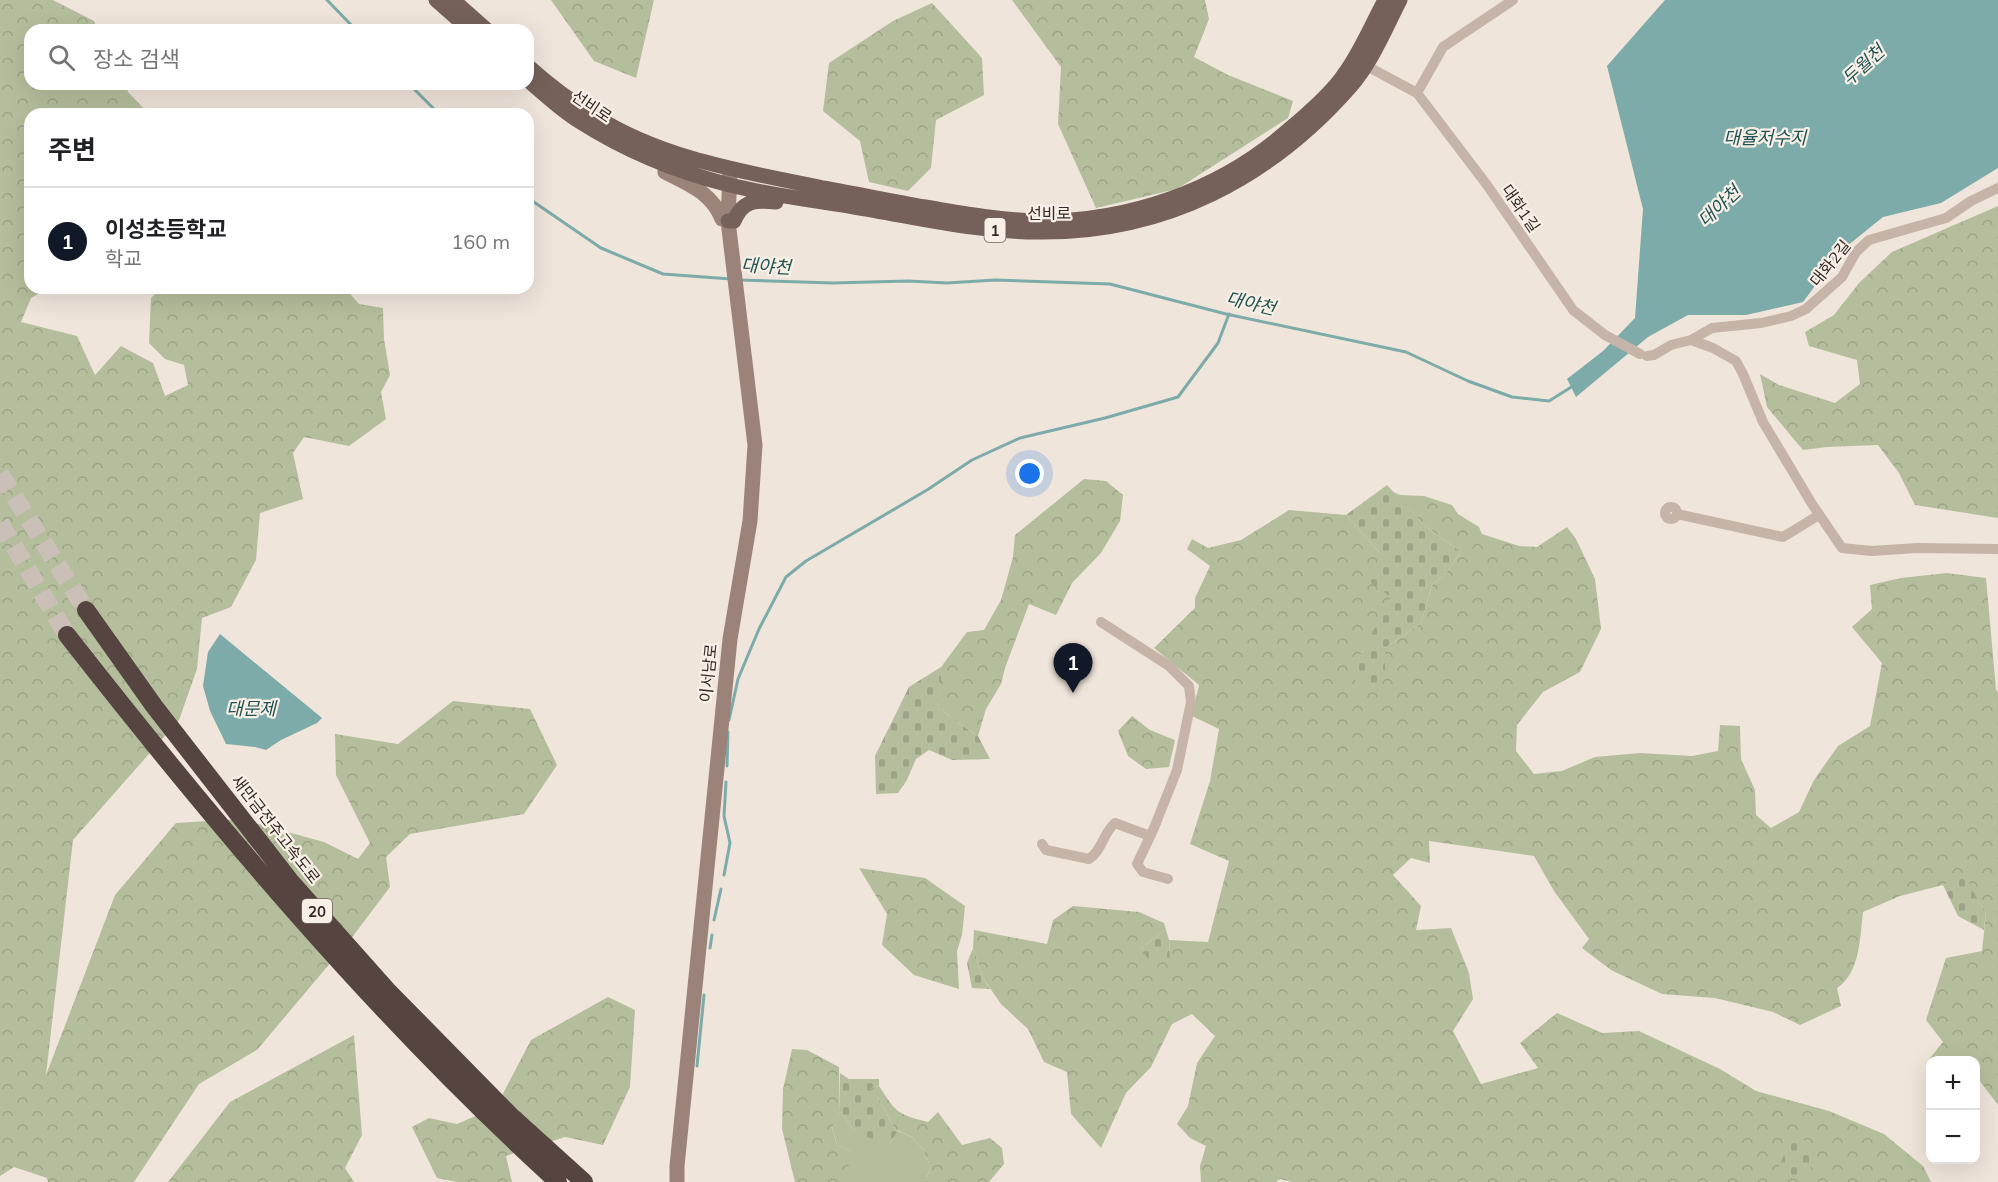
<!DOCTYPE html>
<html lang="ko">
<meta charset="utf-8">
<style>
:root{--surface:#fff;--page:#f6f6f6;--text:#202124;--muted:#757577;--line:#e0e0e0;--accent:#111827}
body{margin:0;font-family:Mulish,"Noto Sans KR",sans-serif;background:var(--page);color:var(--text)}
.controls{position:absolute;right:18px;bottom:18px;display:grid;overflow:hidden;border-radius:12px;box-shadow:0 6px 24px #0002}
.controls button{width:54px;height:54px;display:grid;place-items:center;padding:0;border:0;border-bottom:2px solid var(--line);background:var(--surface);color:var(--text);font:30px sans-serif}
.you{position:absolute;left:1030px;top:474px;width:21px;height:21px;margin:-15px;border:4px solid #fff;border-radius:50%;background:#1a73e8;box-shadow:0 0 0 9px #1a73e833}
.badge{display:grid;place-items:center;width:39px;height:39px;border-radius:50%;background:var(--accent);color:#fff;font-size:20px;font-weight:700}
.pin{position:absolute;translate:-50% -50px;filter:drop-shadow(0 2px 3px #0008)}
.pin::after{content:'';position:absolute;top:32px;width:21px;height:18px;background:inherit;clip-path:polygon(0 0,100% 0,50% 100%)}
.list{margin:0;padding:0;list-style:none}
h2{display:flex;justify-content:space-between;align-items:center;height:78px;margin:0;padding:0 24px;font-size:26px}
h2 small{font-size:20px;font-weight:400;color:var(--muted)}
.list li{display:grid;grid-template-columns:39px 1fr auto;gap:18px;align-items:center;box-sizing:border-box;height:108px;padding:0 24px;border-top:2px solid var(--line)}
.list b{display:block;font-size:22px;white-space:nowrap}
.list p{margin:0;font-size:20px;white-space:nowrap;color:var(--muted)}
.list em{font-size:20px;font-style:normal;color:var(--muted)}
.icon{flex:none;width:33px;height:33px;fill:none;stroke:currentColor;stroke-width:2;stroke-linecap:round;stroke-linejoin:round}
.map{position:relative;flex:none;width:1998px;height:1182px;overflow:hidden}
.search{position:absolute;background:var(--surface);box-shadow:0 6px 24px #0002;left:24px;top:24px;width:510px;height:66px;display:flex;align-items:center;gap:15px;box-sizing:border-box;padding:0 21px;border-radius:18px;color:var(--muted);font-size:22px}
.panel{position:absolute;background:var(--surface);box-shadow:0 6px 24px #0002;left:24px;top:108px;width:510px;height:186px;border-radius:18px}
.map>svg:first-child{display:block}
.grass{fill:#b5be9c}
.forest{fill:url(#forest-crowns)}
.cemetery{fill:url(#cemetery-stones)}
.water{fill:#7cabaa}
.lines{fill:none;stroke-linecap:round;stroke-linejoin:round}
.stream{stroke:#7cabaa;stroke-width:3}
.motorway-tunnel{stroke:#cac0b7;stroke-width:18;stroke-dasharray:18 9;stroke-linecap:butt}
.minor{stroke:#c7b4a8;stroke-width:10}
.secondary{stroke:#9b8379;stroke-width:15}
.primary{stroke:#756159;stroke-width:15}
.motorway{stroke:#55443f;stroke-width:18}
.labels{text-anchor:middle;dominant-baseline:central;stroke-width:4.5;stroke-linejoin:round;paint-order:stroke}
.shield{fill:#f8efe7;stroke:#6f6661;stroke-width:1.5}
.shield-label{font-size:15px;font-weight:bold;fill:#342b27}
.street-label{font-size:16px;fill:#342b27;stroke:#f8efe7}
.water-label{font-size:18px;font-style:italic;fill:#205353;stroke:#f8efe7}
</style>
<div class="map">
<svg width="1998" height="1182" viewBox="0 0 1998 1182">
<defs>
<pattern id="forest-crowns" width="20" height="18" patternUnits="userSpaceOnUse" patternTransform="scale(1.5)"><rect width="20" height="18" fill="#b5be9c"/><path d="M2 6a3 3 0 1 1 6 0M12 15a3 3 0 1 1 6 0" fill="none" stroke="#9ca386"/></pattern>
<pattern id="cemetery-stones" width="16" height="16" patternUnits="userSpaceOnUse" patternTransform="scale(1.5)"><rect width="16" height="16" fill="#b5be9c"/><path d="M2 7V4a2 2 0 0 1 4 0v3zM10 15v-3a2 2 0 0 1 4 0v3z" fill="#9ca386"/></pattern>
</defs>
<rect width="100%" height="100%" fill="#f0e5db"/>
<!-- grass -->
<path class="grass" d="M840,1112L855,1131L890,1143L898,1131L912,1137L923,1149L930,1166L926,1182H843V1171L851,1151L837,1145L832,1126Z"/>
<!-- forest -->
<path class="forest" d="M0,0H53L94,21L98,30H30V84H125L128,92L149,114H30V288H48L31,298L21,322L77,336L95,375L121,346L153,363L165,396L188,385L184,365L165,359L149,343L151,298L161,288H345L359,304L383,308L384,339L390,375L381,392L386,419L349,446L304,437L293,453L303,499L260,513L256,560L231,607L202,618L197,669L179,720L73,840L46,1075L115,895L176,823L240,819L324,842L358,859L370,843L336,775L335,734L398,744L453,701L530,709L557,765L524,814L410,834L386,857L390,887L353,936L257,1050L199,1084L134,1182H48L47,1178L14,1167L0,1176Z
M551,0H654L636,78L594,61Z
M1012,0H1205L1209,19L1194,57L1228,75L1293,101L1288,118L1177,189L1096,208L1058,124L1061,67Z
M932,3L982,58L984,95L936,120L931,168L908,191L869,182L860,141L823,111L829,63L893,21Z
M1998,206V518L1915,505L1899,473L1878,445L1827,447L1803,450L1767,407L1760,374L1779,385L1835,403L1860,384L1857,360L1809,346L1805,332L1834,315L1859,283L1892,252Z
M1084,479L1106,481L1123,495L1120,521L1101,553L1072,583L1056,615L1029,604L1005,668L1001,684L986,709L978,736L952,719L934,701L941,691V667L967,632L984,630L1001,600L1013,557L1015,535Z
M1393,492L1400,495L1424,496L1452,505L1458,514L1479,527L1482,534L1519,546L1537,547L1567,527L1576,539L1595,579L1601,629L1580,672L1543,692L1517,725L1516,751L1534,774L1562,771L1595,757L1640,753L1692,756L1718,751L1720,725L1740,726L1741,759L1755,790L1756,815L1771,828L1799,812L1814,780L1838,746L1870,726L1882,663L1852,627L1872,609L1870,585L1901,578L1947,573L1986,578L1996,689L1998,693V1105L1976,1076V1060H1935L1930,1058L1943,1042L1926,1020L1946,958L1982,951L1986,913L1964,877L1943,885L1900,896L1863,912C1860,938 1860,973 1837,988L1841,1006L1800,1025L1773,1012L1715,998L1662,994L1611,970L1582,948L1589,939L1554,891L1534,856L1429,841L1430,863L1411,858L1393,875L1421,906L1416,930L1451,928L1469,973L1473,999L1453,1031L1481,1084L1538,1068L1520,1043L1557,1013L1602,1033L1639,1031L1720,1069L1756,1091L1829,1111L1884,1134L1923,1166L1931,1182H1292L1280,1179L1276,1182H1201L1200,1166L1206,1146L1190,1138L1177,1124L1188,1106L1197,1063L1215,1036L1192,1014L1172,1024L1151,1067L1126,1093L1101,1148L1071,1114L1067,1072L1044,1062L1028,1029L1001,1004L983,978L973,948L974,930L1047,944L1053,920L1073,906L1139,912L1164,923L1166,930L1140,949L1170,957L1169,940L1208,942L1229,861L1190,844L1210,781L1219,729L1192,716L1199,685L1154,648L1195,608V598L1210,566L1187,549L1192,539L1208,548L1241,540L1289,510L1346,515L1379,552L1392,597L1358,660L1385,677V648L1421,623L1432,585L1446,573L1461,552L1425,526Z
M1132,716L1150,730L1175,740L1169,767L1146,769L1128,756L1118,731Z
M859,868L925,878L965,906L962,935L957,951L959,989L914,975L882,945L887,914Z
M608,997L635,1010L630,1087L603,1145L565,1137L506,1156L512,1182H457L437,1178L412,1127L429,1118L457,1124L496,1107L531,1040Z
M354,1035L362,1135L345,1168L354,1182H168L230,1102Z
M792,1049L807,1050L839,1067L840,1112L832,1127L837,1145L851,1151L856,1159L843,1171V1182H795L782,1129L783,1089Z
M879,1086C896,1112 896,1114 928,1122L938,1112L962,1145L990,1138L1002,1148L1004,1164L989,1182H926L930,1166L923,1149L912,1137L895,1129L878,1098L870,1088Z"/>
<!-- cemetery -->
<path class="cemetery" d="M1387,485L1425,526L1461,552L1446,573L1432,585L1421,623L1385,648V677L1373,689L1355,682L1358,660L1391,597L1370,582L1379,552L1346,515Z
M941,667V691L935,702L952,719L978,736L990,759L952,760L929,750L916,759L907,780L898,793L876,794L875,756L909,687Z
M1964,876L1986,913L1984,930L1958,916L1943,885Z
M1166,930L1169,940L1170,957L1153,964L1140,949Z
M973,948L983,978L990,989L972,988L967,963Z
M840,1073L849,1079H879V1086L871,1088L878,1098L895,1129L898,1131L890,1143H880L855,1131L840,1112Z
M1797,1138L1810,1142L1817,1164L1789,1179L1777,1171L1786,1150Z"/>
<!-- water -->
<path class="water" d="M1665,0H1998V168L1941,203L1883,217L1841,251L1803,302L1746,315H1688L1648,337L1576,397L1567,379L1603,351L1635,318L1643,209L1607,66Z
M220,634L322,718L317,723L281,740L266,750L255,747L226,744L210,711L203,686L208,652Z"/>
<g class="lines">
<!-- stream -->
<path class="stream" d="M327,0L356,30
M409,84L439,114
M528,198L601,248L663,274L731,279
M740,280L833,283L908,281L947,283L995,280L1110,284L1226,314L1406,352L1468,381L1512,397L1549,401L1573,386
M729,720L738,679L759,629L786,577L806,561L927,490L972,460L1020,438L1105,418L1178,397L1218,343L1229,314
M727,766L728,732
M724,875L730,843L724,816L726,782
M714,920L721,889
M710,948L712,935
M697,1066L704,995"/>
<!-- motorway-tunnel -->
<path class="motorway-tunnel" d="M0,474L86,610
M0,523L67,635"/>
<!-- minor -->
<path class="minor" d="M1361,63L1417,93L1487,185L1573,310L1605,335L1640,354
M1417,93L1443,47L1513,0
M1691,340L1713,348L1736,361L1743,374L1763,422L1812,504L1842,548L1872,551L1917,548L1998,549
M1647,356L1654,355L1671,345L1691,340L1712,328L1761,323L1791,316L1806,309L1842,277L1856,252L1869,240L1946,218L1971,201L1998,188
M1665 513a6 6 0 1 1 12 0a6 6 0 1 1-12 0Z
M1677,514L1783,537L1819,515
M1101,622L1169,666L1189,686L1191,702L1177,770L1154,828L1137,864L1143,872L1168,879
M1042,844L1046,850L1089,859C1102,851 1103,833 1115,823L1150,836"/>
<!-- secondary -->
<path class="secondary" d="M665,164V172C689,184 712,193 722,219L728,221
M677,1182V1166L730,639L750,521L755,445L728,221L730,172"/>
<!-- primary -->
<path class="primary" d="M436,0L470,30
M453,0L487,30
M528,66C548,84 572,102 595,116C662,159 746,172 823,188C857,194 891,201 925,207C962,213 999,220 1037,221C1127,222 1218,191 1286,132C1304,117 1333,92 1345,73C1361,51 1372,24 1385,0
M528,80C544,94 561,110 579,121C623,149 675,171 726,184C768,195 812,200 854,207C916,217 980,233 1043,232C1166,232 1270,178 1350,87C1372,62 1385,29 1400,0
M728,221H734C743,200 755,200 776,202L777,199"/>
<!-- motorway -->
<path class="motorway" d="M86,610L154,706L291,882L387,990L512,1117L584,1182
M67,635C218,828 377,1017 558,1182"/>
</g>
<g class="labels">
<!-- shield labels -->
<g class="shield">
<rect x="984.5" y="218" width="21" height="24" rx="4.5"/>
<rect x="302" y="899" width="30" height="24" rx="4.5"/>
</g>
<g class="shield-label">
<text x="995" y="230">1</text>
<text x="317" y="911">20</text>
</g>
<!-- street labels -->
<g class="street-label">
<text transform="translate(592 106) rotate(34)">선비로</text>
<text transform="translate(1521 208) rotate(55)">대화1길</text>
<text x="1049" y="213">선비로</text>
<text transform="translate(1830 263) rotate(-51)">대화2길</text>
<text transform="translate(708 673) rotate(-84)">이서남로</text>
<text transform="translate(276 829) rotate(52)">새만금전주고속도로</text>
</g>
<!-- water labels -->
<g class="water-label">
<text transform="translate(1863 65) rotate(-42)">두월천</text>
<text x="1765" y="137">대율저수지</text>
<text transform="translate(1719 206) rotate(-43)">대야천</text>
<text transform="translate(766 266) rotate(3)">대야천</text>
<text transform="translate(1251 303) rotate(13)">대야천</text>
<text x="251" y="708">대문제</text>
</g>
</g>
</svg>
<div class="controls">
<button>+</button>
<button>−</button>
</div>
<div class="you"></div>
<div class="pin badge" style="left:1073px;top:693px">1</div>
<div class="search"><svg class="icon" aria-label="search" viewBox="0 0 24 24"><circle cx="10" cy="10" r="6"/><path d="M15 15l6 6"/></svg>장소 검색</div>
<section class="panel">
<h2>주변<small></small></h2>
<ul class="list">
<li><span class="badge">1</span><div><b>이성초등학교</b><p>학교</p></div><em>160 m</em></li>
</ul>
</section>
</div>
